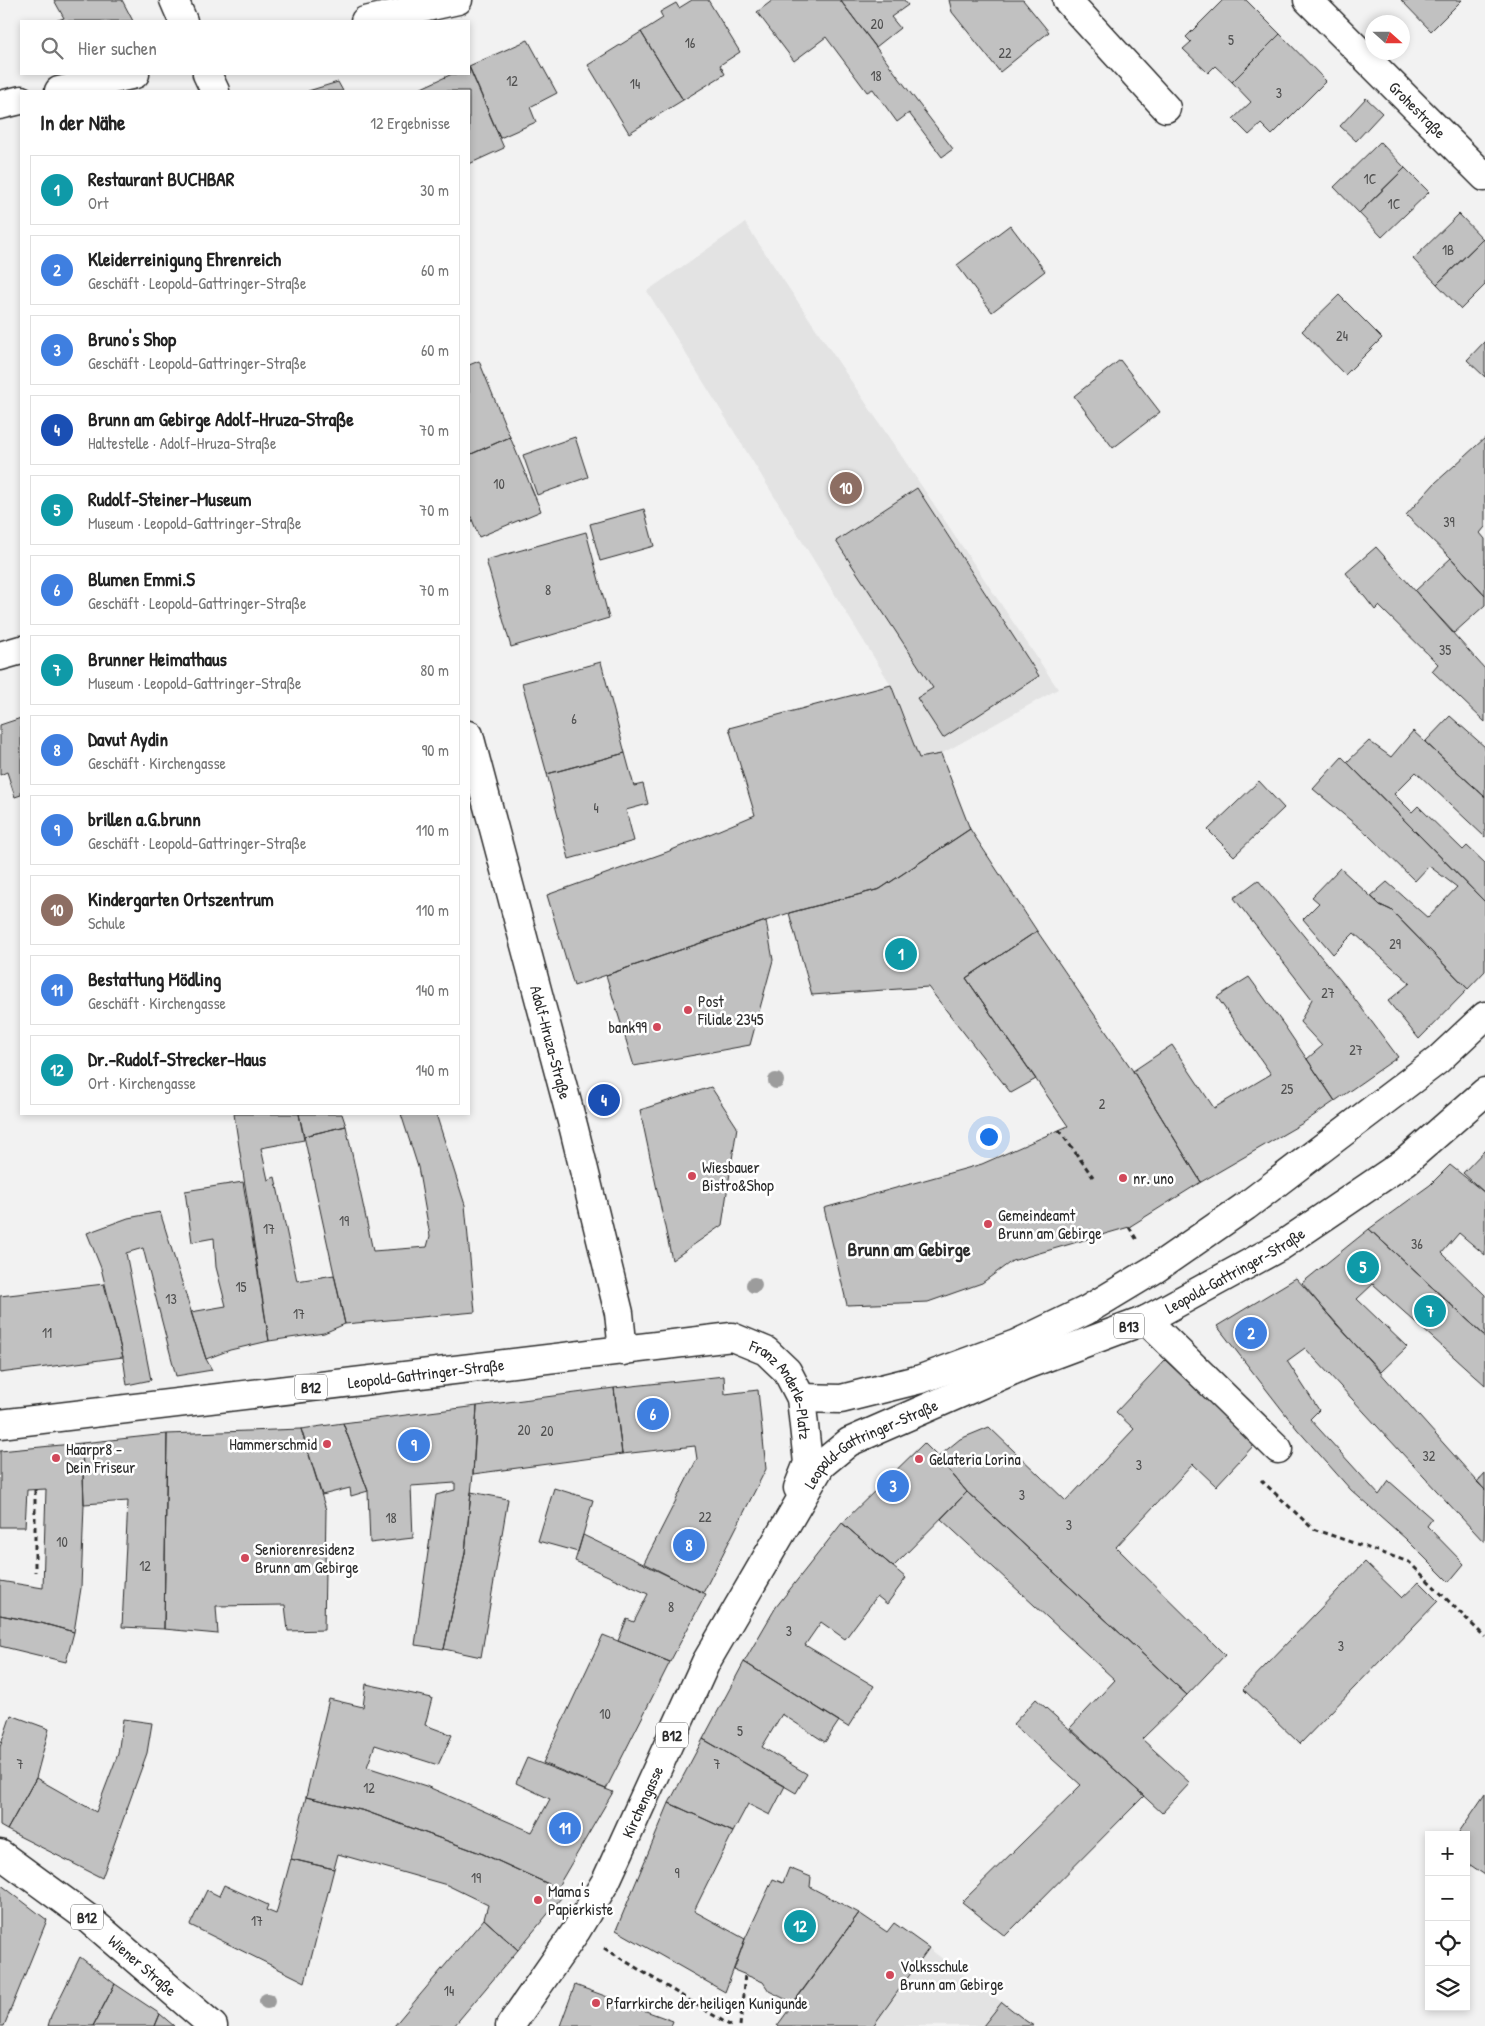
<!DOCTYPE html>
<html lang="de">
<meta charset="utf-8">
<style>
:root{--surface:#fff;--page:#f6f6f6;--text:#222;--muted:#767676;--line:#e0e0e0;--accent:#1a73e8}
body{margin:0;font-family:"Patrick Hand",sans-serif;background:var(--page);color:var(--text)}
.controls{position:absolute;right:15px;bottom:15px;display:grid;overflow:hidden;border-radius:0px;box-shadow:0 2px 8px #0003}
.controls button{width:45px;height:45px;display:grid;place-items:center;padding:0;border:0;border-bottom:1px solid var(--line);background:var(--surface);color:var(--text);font:25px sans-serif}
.compass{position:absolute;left:1365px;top:15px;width:45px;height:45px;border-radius:50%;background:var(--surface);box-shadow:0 2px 8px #0003;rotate:111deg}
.you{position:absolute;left:988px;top:1136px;width:18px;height:18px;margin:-12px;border:4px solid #fff;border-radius:50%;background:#1a73e8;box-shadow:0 0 0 8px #1a73e833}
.badge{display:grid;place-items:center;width:32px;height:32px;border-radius:50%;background:var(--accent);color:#fff;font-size:16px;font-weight:700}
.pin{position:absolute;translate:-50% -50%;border:2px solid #fff;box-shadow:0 1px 5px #0006}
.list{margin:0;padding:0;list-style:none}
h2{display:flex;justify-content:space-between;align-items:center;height:65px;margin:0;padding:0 20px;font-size:21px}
h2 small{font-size:16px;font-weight:400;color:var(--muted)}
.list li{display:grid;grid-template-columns:32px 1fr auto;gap:15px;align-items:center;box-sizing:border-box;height:70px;margin:0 10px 10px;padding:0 10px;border:1px solid var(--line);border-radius:0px}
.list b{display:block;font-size:19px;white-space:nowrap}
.list p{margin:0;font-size:16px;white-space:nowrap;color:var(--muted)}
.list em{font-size:16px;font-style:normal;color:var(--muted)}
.icon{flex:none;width:28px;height:28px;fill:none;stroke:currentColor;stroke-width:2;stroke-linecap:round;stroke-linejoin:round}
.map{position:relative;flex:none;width:1485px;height:2026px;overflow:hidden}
.search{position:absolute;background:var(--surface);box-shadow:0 2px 8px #0003;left:20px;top:20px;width:450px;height:55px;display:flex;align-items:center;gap:12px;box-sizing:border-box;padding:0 18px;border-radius:0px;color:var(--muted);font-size:19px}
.panel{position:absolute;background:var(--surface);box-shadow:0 2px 8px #0003;left:20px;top:90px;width:450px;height:1025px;border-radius:0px}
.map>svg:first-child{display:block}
.built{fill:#e3e3e3}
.building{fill:#c1c1c1;stroke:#2b2b2b}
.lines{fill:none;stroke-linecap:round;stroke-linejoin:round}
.minor-casing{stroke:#2b2b2b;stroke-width:31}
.major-casing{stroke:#2b2b2b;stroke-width:31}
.path{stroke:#2b2b2b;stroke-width:3;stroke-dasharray:5 4;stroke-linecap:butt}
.minor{stroke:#fff;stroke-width:28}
.major{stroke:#fff;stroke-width:28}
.tree{fill:#9c9c9c}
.poi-dot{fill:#d1495b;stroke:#fff;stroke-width:2}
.labels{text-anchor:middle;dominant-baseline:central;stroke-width:5;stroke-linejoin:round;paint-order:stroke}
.number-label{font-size:14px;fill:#505050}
.shield{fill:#fff;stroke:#6b6b6b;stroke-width:1}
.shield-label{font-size:15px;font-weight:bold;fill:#2b2b2b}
.street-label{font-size:16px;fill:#2b2b2b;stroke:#fff}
.poi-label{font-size:16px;fill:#2b2b2b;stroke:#fff;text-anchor:start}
.quarter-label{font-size:19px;font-weight:bold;fill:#2b2b2b;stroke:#fff}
</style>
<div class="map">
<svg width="1485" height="2026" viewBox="0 0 1485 2026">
<rect width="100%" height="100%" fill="#f2f2f2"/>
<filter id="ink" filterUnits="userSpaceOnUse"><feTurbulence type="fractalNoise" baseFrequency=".02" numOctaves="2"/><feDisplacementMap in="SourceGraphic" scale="10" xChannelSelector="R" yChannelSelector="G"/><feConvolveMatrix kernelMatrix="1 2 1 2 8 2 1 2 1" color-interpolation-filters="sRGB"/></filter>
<g filter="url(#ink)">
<!-- built -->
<path class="built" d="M745,223L1058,689L941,754L919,758L891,685L647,291Z
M859,1913L887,1932L894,1923L1034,2026H777Z"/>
<!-- building -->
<path class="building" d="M54,0H122L133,21H55L64,18Z
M692,0H708L740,52L720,65L725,74L683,100L641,32L663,18L660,12L676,3L679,8Z
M773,0H840L953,149L942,157L909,113L897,122L873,89L867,92L826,37L794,61L757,12Z
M840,0H904L908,5L891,17L900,28L876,47Z
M949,0H1023L1049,32L1000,72L952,12Z
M1223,0H1246L1280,34L1232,82L1215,66L1208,73L1183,49L1191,42L1186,37Z
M1401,0H1462L1431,31Z
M641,32L683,100L629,133L588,65Z
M1280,34L1326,81L1272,135L1261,124L1249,135L1233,119L1251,102L1232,82Z
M528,40L557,93L530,107L536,122L500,138L469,66Z
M469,67L504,148L469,164V91H415L452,74H469Z
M338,82L343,91H308Z
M1366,98L1382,113L1356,141L1340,126Z
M1380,142L1405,168L1359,213L1334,187Z
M1405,168L1429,192L1382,237L1359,213Z
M1459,214L1483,239L1437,284L1413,259Z
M1010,225L1045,271L992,312L957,265Z
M1483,239L1485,241V285L1461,309L1437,284Z
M1339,295L1382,338L1345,375L1302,331Z
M1485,341V377L1467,360Z
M1120,360L1160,412L1113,448L1074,396Z
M479,361L510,437L469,455V365Z
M510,437L541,511L479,537L469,512V455Z
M575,437L588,477L537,495L523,455Z
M1485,438V527L1480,533L1485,539V595L1451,558L1406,515L1435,483Z
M917,488L1039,676L943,738L917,698L933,688L836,541Z
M644,509L654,546L600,561L590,524Z
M586,532L609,618L511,647L486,560Z
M1376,547L1485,669V722L1432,671L1438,664L1379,606L1375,610L1346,573Z
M1451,558L1485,595V605L1454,633L1415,591Z
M601,662L625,753L547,774L522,683Z
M891,685L919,758L941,754L970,829L880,889L789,913L574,986L547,895L667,852L755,815L729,728Z
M1450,716L1485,747V797L1425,742Z
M21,718V795L15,797L7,772L0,775V725Z
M1413,731L1485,797V837L1416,772L1394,794L1412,812L1418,806L1463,850L1467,846L1485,863V902L1347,762L1369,741L1391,757Z
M625,753L634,786L643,784L648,804L626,810L634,841L569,859L547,774Z
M1342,757L1485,902V971L1468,989L1391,910L1380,905L1371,896L1387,882L1428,918L1457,887L1429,866L1415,881L1367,834L1313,789Z
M1259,781L1284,808L1234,856L1208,830Z
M970,829L1037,931L966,978L1036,1079L1011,1093L928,987L812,995L789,913L880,889Z
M1340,868L1380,905L1391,910L1468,989L1419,1039L1388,1001L1410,983L1354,933L1333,954L1303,919L1319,903L1312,897Z
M1258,880L1345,986L1398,1057L1335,1101L1307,1059L1322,1046L1300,1022L1312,999L1234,898Z
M766,921L773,960L750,1045L634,1066L606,975Z
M1037,931L1133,1071L1201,1182L1129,1227L1012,1261L982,1283L928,1302L847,1305L824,1208L982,1164L1068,1126L966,978Z
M1249,977L1284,1025L1335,1101L1303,1123L1201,1182L1133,1071L1172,1045L1214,1108L1271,1074L1217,997Z
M711,1087L737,1127L722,1225L672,1260L640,1110Z
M234,1114H299L304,1140L261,1148L268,1180L275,1177L297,1281L334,1275L345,1324L324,1333L269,1341Z
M299,1114H342L346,1126L304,1136Z
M401,1114H436L465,1205L475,1312L345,1324L304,1136L346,1126L373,1251L427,1247L430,1236L418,1167Z
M1485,1150V1193L1463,1173Z
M1450,1165L1485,1193V1255L1459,1233L1442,1253L1485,1295V1336L1369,1229L1430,1185Z
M243,1182L269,1341L230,1350L206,1359L191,1312L226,1306L216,1267L214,1238L192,1242L185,1191Z
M160,1212L206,1359L212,1370L176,1376L143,1248L126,1253L151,1380L127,1385L123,1357L101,1268L87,1233L128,1218Z
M1369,1229L1485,1336V1385L1373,1284L1357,1299L1407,1347L1381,1372L1336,1324L1302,1283Z
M1296,1278L1485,1490L1484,1542L1305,1348L1287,1361L1319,1410L1310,1419L1379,1495L1389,1481L1432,1519L1427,1526L1464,1564L1449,1582L1406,1539L1351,1490L1297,1429L1217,1326Z
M104,1284L123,1357L0,1373V1296Z
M1165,1360L1255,1444L1216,1486L1193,1464L1116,1547L1225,1655L1187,1695L967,1492L938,1457L960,1439L989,1427L1066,1501L1134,1429L1116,1412Z
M724,1376L725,1394L758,1390L766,1469L703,1593L644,1563L697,1459L695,1446L622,1454L614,1388Z
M614,1388L622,1454L473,1474L477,1406Z
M477,1406L473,1474L465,1553L444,1649L415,1645L436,1495L455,1490V1483L411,1486L413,1538L370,1543L368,1491L343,1423Z
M343,1423L368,1491L351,1496L350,1488L322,1495L301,1429Z
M301,1429L326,1510L324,1630L288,1631L285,1605L216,1606L218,1634L164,1629L167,1434Z
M167,1434L164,1629L122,1627L128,1501L84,1504L82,1443Z
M82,1443L84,1504L81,1588L74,1632L41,1623L0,1615V1581L43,1588L46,1489L27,1490L25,1527H0V1451Z
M924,1443L938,1457L967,1492L893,1567L842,1523Z
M1485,1473V1490L1477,1482Z
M554,1488L593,1500L578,1552L538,1541Z
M471,1492L508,1499L481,1657L444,1649L465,1553Z
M967,1492L1187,1695L1142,1739L1190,1783L1162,1813L1070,1728L1115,1680L941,1519Z
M842,1523L906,1578L887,1604L877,1596L845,1639L821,1622L805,1645L874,1686L848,1727L744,1662L776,1607Z
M583,1535L706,1594L670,1662L618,1641L627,1619L634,1622L648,1594L575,1561Z
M1365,1562L1402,1598L1419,1582L1438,1601L1300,1744L1243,1689Z
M0,1615L41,1623L74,1632L66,1662L0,1646Z
M603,1635L670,1662L606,1789L543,1763Z
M744,1662L839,1721L825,1742L782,1714L762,1747L807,1774L796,1793L703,1739Z
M366,1684L432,1698L425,1725L452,1735L438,1765L375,1745L367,1767L426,1786L532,1832L550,1799L516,1783L527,1758L613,1792L557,1888L483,1854L365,1811L306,1797L329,1699L363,1707Z
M1036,1699L1144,1796L1005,1936L962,1902L1081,1785L1013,1724Z
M11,1715L49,1729L36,1778L7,1830L0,1826V1747Z
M123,1719L152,1723L147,1753L102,1878L7,1830L36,1778L96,1812L118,1754Z
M703,1739L785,1786L770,1815L748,1804L733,1832L669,1803Z
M1485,1794V1875L1466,1862V1835H1457Z
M306,1797L365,1811L483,1854L566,1892L518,1950L484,1919L488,1905L447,1885L338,1854L334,1869L291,1859Z
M669,1803L733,1832L694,1911L745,1939L725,1992L616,1930Z
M291,1859L334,1869L305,1982L190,1925L207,1890L219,1896L224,1885L268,1905L266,1910L276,1914Z
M789,1868L811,1877L810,1887L859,1913L793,2003L769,1991L763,1982L734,1970L745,1939L773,1879L783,1883Z
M0,1884L47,1920L4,2026H0Z
M859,1913L887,1932L894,1923L929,1948L873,2026H777Z
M484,1919L518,1950L454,2026H394Z
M80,1957L115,1984L93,2026H48L51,2016Z
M115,1984L160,2014L155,2026H93Z
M575,1985L673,2021L671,2026H560Z
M1002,2002L1026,2021L1034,2026H983Z
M160,2014L174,2026H155Z"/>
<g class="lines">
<defs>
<g id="minor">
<path d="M174,0L183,21"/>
<path d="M1067,0L1166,108"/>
<path id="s1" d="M1308,0L1485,177"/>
<path d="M365,21L458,0"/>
<path d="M207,74L215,91"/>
<path d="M59,91L135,74"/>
<path d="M0,105L21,100"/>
<path d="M0,656L21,650"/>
<path id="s2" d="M469,735L574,1129L619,1313L623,1351"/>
<path d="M1146,1320L1278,1449"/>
</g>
<g id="major">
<path d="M801,1398L841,1399L921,1379L1016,1344L1087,1310L1155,1269L1246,1206L1438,1060L1485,1016"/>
<path id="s3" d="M0,1424L732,1337L766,1351L787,1371L801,1398L808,1463L798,1488"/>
<path id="s4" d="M0,1854L89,1919L213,2026"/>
<path id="s5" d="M510,2026L576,1931L606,1881L706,1662L821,1465L849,1442L1023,1366L1146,1320L1281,1246L1405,1162L1485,1092"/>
</g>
</defs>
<!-- minor casing -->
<use href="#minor" class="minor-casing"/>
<!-- major casing -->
<use href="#major" class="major-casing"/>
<!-- path -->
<path class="path" d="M1059,1130L1093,1177
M1129,1227L1137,1240
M1261,1480L1313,1529L1409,1562L1485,1637
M35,1490V1572
M604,1948L731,2026
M740,2026L745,1974"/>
<!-- minor -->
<use href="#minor" class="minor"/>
<!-- major -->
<use href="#major" class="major"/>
</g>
<!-- trees -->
<g class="tree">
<circle cx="776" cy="1081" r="8"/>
<circle cx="754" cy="1285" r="8"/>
<circle cx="267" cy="2001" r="8"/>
</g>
</g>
<!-- markers -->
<g class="poi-dot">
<circle cx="688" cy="1010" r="5"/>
<circle cx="657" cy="1027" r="5"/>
<circle cx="692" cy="1176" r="5"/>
<circle cx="1123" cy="1178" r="5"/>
<circle cx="988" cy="1224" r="5"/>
<circle cx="327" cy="1444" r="5"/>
<circle cx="56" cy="1458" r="5"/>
<circle cx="919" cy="1459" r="5"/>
<circle cx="245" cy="1558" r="5"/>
<circle cx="538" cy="1900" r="5"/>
<circle cx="890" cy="1975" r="5"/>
<circle cx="596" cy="2003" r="5"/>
</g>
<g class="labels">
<!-- number labels -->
<g class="number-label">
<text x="877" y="23">20</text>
<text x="1231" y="39">5</text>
<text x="690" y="42">16</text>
<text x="1005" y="52">22</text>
<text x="876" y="75">18</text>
<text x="512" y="80">12</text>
<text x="635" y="83">14</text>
<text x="1279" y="92">3</text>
<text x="1370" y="178">1C</text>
<text x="1394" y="203">1C</text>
<text x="1448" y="249">1B</text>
<text x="1342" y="335">24</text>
<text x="499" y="483">10</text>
<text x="1449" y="521">39</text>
<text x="548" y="589">8</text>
<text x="1445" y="649">35</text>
<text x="574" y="718">6</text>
<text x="596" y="807">4</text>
<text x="1395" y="943">29</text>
<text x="1328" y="992">27</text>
<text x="1356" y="1049">27</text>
<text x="1287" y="1088">25</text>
<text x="1102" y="1103">2</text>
<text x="344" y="1220">19</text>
<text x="269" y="1228">17</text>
<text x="1417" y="1243">36</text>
<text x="241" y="1286">15</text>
<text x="171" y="1298">13</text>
<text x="299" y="1313">17</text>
<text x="47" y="1332">11</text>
<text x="524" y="1429">20</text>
<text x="547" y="1430">20</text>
<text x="1429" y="1455">32</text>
<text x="1139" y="1464">3</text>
<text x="1022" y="1494">3</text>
<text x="705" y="1516">22</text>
<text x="391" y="1517">18</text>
<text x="1069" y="1524">3</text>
<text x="62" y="1541">10</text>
<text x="145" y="1565">12</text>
<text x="671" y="1606">8</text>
<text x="789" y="1630">3</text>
<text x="1341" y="1645">3</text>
<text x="605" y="1713">10</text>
<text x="740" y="1730">5</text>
<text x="20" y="1763">7</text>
<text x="717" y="1763">7</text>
<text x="369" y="1787">12</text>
<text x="677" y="1872">9</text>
<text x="476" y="1877">19</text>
<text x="257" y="1920">17</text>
<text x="449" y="1990">14</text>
</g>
<!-- shield labels -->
<g class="shield">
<rect x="1114" y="1313.5" width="30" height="25" rx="4"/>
<rect x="295" y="1374.5" width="32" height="25" rx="4"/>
<rect x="656" y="1722.5" width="32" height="25" rx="4"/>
<rect x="71" y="1904.5" width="32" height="25" rx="4"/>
</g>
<g class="shield-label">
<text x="1129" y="1326">B13</text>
<text x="311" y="1387">B12</text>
<text x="672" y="1735">B12</text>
<text x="87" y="1917">B12</text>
</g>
<!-- street labels -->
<g class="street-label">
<text stroke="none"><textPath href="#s1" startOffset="155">Grohestraße</textPath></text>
<text stroke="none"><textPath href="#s2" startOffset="318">Adolf-Hruza-Straße</textPath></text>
<text stroke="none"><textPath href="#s5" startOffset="1102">Leopold-Gattringer-Straße</textPath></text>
<text stroke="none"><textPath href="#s3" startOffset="429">Leopold-Gattringer-Straße</textPath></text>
<text stroke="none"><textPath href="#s3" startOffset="816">Franz Anderle-Platz</textPath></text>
<text stroke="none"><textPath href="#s5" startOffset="696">Leopold-Gattringer-Straße</textPath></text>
<text stroke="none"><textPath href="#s5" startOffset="261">Kirchengasse</textPath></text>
<text stroke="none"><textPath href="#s4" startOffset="181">Wiener Straße</textPath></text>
</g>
<!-- poi labels -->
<g class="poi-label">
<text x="698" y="1001">Post<tspan x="698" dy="18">Filiale 2345</tspan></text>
<text x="647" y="1027" text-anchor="end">bank99</text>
<text x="702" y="1167">Wiesbauer<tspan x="702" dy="18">Bistro&amp;Shop</tspan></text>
<text x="1133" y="1178">nr. uno</text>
<text x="998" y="1215">Gemeindeamt<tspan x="998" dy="18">Brunn am Gebirge</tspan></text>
<text x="317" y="1444" text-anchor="end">Hammerschmid</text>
<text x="66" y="1449">Haarpr8 -<tspan x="66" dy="18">Dein Friseur</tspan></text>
<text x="929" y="1459">Gelateria Lorina</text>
<text x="255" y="1549">Seniorenresidenz<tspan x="255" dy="18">Brunn am Gebirge</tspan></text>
<text x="548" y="1891">Mama's<tspan x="548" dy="18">Papierkiste</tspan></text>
<text x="900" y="1966">Volksschule<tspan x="900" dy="18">Brunn am Gebirge</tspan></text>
<text x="606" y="2003">Pfarrkirche der heiligen Kunigunde</text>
</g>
<!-- quarter labels -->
<g class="quarter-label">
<text x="909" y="1249">Brunn am Gebirge</text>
</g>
</g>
</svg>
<div class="controls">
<button>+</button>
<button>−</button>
<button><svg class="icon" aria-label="locate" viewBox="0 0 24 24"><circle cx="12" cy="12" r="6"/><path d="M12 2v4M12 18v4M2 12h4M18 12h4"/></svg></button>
<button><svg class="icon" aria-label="layers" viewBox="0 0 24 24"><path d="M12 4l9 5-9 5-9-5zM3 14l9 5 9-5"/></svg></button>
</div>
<svg class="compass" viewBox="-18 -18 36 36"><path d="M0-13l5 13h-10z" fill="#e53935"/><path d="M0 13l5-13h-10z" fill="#767676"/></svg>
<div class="you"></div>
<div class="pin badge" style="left:901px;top:954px;background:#0f9aa8">1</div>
<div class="pin badge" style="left:1251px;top:1333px;background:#3f7fe0">2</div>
<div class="pin badge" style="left:893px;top:1486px;background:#3f7fe0">3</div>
<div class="pin badge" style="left:604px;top:1100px;background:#1a4fb4">4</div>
<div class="pin badge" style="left:1363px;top:1267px;background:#0f9aa8">5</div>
<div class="pin badge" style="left:653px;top:1414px;background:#3f7fe0">6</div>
<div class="pin badge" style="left:1430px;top:1311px;background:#0f9aa8">7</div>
<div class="pin badge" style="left:689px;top:1545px;background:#3f7fe0">8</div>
<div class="pin badge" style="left:414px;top:1445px;background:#3f7fe0">9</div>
<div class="pin badge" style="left:846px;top:488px;background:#8d6e63">10</div>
<div class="pin badge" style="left:565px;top:1828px;background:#3f7fe0">11</div>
<div class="pin badge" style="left:800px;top:1926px;background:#0f9aa8">12</div>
<div class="search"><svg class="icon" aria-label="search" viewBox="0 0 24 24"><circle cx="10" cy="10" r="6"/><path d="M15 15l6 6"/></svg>Hier suchen</div>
<section class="panel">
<h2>In der Nähe<small>12 Ergebnisse</small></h2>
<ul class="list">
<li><span class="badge" style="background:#0f9aa8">1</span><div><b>Restaurant BUCHBAR</b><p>Ort</p></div><em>30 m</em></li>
<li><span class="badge" style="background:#3f7fe0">2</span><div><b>Kleiderreinigung Ehrenreich</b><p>Geschäft · Leopold-Gattringer-Straße</p></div><em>60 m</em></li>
<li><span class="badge" style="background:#3f7fe0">3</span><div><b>Bruno's Shop</b><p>Geschäft · Leopold-Gattringer-Straße</p></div><em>60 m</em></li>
<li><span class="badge" style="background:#1a4fb4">4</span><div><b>Brunn am Gebirge Adolf-Hruza-Straße</b><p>Haltestelle · Adolf-Hruza-Straße</p></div><em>70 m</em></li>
<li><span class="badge" style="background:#0f9aa8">5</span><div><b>Rudolf-Steiner-Museum</b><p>Museum · Leopold-Gattringer-Straße</p></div><em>70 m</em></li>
<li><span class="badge" style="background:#3f7fe0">6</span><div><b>Blumen Emmi.S</b><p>Geschäft · Leopold-Gattringer-Straße</p></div><em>70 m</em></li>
<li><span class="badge" style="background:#0f9aa8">7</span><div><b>Brunner Heimathaus</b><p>Museum · Leopold-Gattringer-Straße</p></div><em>80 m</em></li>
<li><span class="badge" style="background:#3f7fe0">8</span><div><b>Davut Aydin</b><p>Geschäft · Kirchengasse</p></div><em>90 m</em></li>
<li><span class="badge" style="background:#3f7fe0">9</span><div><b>brillen a.G.brunn</b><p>Geschäft · Leopold-Gattringer-Straße</p></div><em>110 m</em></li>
<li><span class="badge" style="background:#8d6e63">10</span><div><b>Kindergarten Ortszentrum</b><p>Schule</p></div><em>110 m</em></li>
<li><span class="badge" style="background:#3f7fe0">11</span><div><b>Bestattung Mödling</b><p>Geschäft · Kirchengasse</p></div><em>140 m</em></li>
<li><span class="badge" style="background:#0f9aa8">12</span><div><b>Dr.-Rudolf-Strecker-Haus</b><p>Ort · Kirchengasse</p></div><em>140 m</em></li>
</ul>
</section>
</div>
